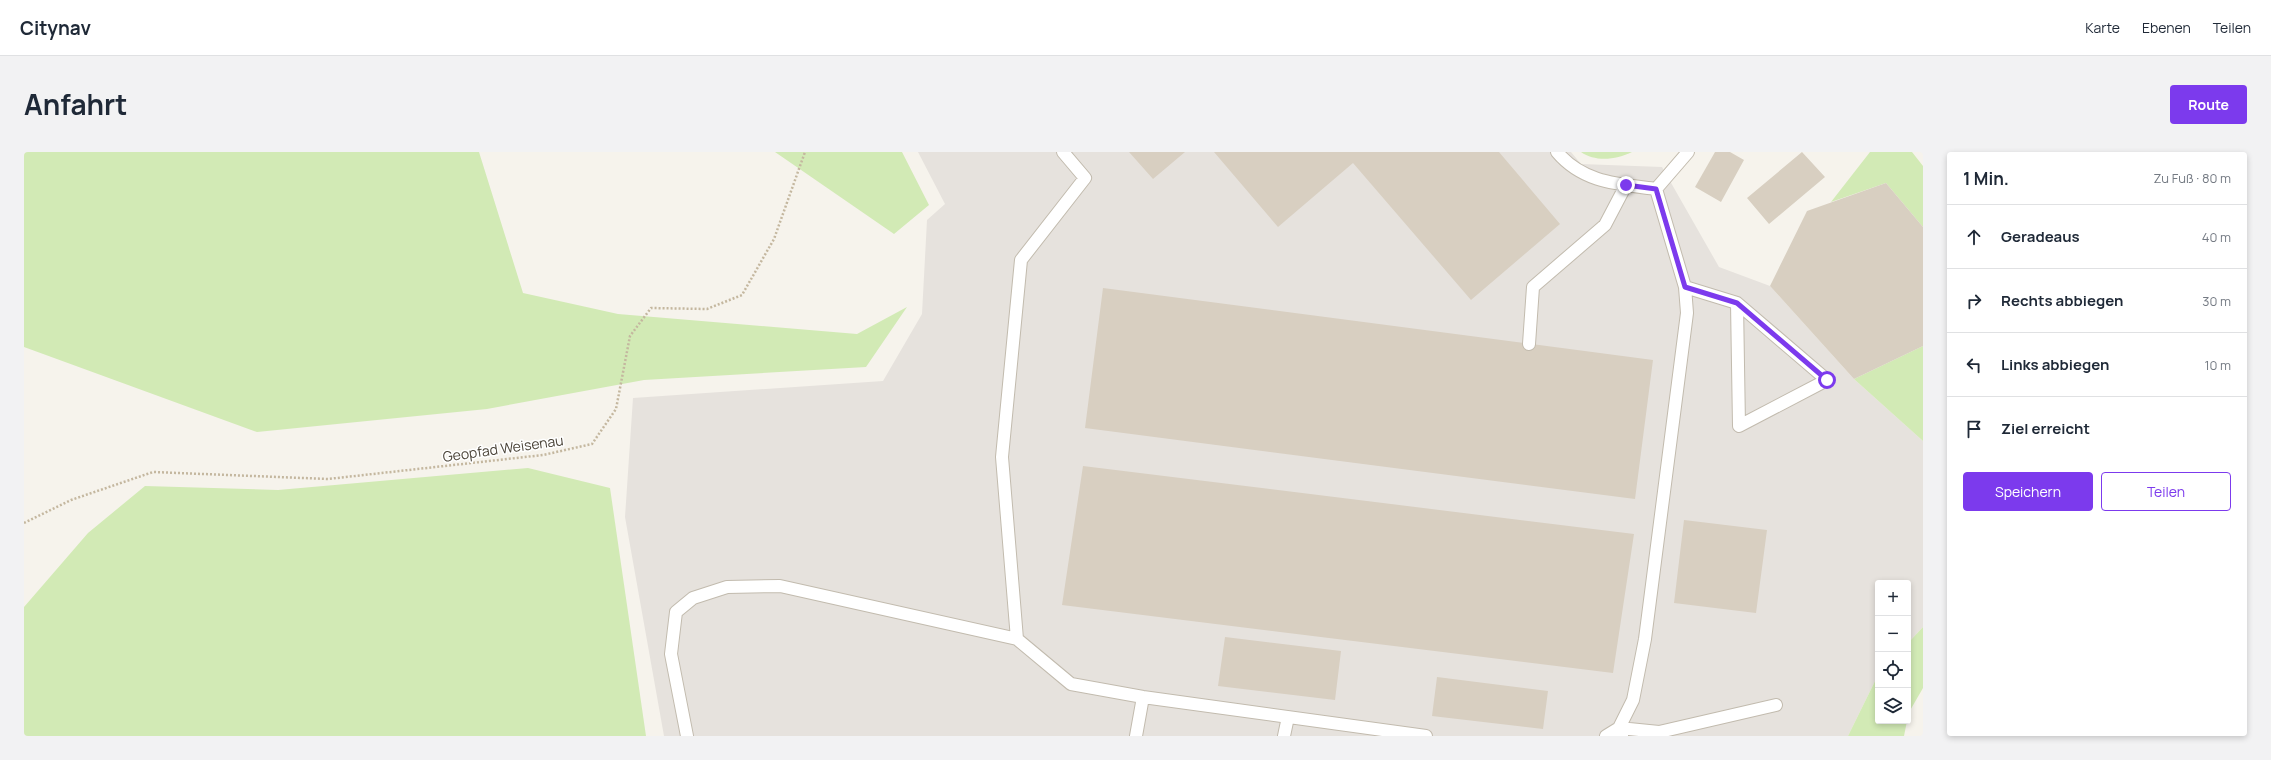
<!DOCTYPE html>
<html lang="de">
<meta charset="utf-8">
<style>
:root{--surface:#fff;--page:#f2f2f3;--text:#1f2937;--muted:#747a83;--line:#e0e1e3;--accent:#7c3aed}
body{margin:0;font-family:Manrope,sans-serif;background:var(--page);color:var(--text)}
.controls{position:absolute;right:12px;bottom:12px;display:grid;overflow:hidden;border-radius:4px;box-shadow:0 2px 6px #0003}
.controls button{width:36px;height:36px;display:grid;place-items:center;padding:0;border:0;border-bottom:1px solid var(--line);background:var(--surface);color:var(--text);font:20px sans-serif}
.stop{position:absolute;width:12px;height:12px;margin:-9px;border:3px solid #7c3aed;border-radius:50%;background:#fff}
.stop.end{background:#7c3aed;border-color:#fff;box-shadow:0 1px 4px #0008}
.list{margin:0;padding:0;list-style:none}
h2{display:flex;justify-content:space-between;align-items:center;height:52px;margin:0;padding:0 16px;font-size:17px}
h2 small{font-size:13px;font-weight:400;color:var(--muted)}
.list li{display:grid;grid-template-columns:26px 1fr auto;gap:12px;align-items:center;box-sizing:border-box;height:64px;padding:0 16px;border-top:1px solid var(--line)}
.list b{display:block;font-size:15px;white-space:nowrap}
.list em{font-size:13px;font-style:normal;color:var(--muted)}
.actions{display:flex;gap:8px;padding:12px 16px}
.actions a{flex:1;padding:9px 0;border:1px solid var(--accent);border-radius:4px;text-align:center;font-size:14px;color:var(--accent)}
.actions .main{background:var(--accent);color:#fff}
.icon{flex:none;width:22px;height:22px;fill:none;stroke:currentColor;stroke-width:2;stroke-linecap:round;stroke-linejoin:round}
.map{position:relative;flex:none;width:1899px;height:584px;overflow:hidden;border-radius:4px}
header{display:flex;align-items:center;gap:24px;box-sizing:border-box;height:56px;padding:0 20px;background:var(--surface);border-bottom:1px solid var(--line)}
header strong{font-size:19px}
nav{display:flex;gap:22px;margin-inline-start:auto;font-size:14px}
.intro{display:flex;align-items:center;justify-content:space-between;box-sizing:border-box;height:96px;padding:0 24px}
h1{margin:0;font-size:28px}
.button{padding:10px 18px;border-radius:4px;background:var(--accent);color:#fff;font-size:14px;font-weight:700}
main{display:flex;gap:24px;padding:0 24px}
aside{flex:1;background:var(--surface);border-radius:4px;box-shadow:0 2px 6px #0003}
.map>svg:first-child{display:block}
.industrial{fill:#e6e2dd}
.green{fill:#d2eab5}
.building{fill:#d8cfc1}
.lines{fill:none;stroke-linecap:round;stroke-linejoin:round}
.lane-casing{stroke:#c2bbae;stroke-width:14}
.path{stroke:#c4b79f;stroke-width:2.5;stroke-dasharray:2 2;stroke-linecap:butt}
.lane{stroke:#fff;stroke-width:12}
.route{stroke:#7c3aed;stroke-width:5}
.labels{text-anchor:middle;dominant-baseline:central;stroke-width:3;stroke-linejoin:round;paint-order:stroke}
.street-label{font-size:14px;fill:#4b4439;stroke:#fff}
</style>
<header>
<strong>Citynav</strong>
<nav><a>Karte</a><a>Ebenen</a><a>Teilen</a></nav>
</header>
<div class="intro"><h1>Anfahrt</h1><a class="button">Route</a></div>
<main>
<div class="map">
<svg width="1899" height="584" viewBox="0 0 1899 584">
<rect width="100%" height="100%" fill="#f6f3ec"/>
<!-- industrial -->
<path class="industrial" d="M894,0H1547L1557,12L1638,15L1695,115L1746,134L1830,227L1899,289V475L1884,491V431H1854V523L1824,584H640L601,365L609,246L859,229L898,162L903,68L921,52Z"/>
<!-- green -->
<path class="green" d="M0,0H455L499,141L594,162L833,182L883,155L842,215L620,228L463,257L233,280L0,195Z
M751,0H878L905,53L870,82Z
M1557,0H1608C1592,8 1571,10 1557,0Z
M1846,0H1888L1899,14V75L1862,31L1807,50Z
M1899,194V289L1830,227Z
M504,316L586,336L622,584H0V455L64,381L121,334L254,338Z
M1899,475V536L1884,562V491Z
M1854,523V569H1883L1880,584H1824Z"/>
<!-- building -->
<path class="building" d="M1105,0H1161L1129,27Z
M1190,0H1475L1536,72L1447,148L1329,11L1254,75Z
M1691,0H1706L1720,8L1697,50L1671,35Z
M1778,0L1801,25L1745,72L1723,46Z
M1862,31L1899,75V194L1830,227L1746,134L1783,59Z
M1079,136L1629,208L1611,347L1061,276Z
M1059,314L1610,382L1589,521L1038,453Z
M1660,368L1743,378L1732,461L1650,451Z
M1201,485L1317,499L1311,548L1194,534Z
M1413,525L1524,539L1519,577L1408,564Z"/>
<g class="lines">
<defs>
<path id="lane" d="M1039,0L1061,26L997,108L978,305L993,487L1047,532L1119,545L1402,584
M1533,0C1559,31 1594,32 1632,37
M1632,37L1664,0
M1661,135L1713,151L1803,228L1715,274L1713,151
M1505,192L1509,135L1581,73L1602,33
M1598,583L1595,576L1635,580L1752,553
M663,584L647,502L652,460L669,446L703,435L756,434L993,487
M1112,584L1119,545
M1260,584L1264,565
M1582,584L1595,576L1609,548L1621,487L1663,161L1661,135L1632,37"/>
</defs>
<!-- lane casing -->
<use href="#lane" class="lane-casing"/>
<!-- path -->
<path class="path" d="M0,371L47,348L129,320L304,327L519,303L568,292L592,257L606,184L627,156L683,157L718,143L750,87L781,0"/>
<!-- lane -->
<use href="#lane" class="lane"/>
</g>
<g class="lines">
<!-- route -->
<path class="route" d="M1602,33L1632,37L1661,135L1713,151L1803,228"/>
</g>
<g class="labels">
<!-- street labels -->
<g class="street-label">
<text transform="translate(479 296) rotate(-8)">Geopfad Weisenau</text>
</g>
</g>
</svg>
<div class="controls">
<button>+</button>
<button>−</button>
<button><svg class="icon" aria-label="locate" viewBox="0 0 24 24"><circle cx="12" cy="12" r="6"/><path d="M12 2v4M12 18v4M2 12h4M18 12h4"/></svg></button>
<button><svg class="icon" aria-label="layers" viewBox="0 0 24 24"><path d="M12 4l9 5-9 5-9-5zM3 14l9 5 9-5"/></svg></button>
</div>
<div class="stop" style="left:1803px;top:228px"></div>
<div class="stop end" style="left:1602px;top:33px"></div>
</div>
<aside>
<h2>1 Min.<small>Zu Fuß · 80 m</small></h2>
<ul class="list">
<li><svg class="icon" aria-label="ahead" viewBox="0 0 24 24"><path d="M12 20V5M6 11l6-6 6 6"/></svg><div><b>Geradeaus</b></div><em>40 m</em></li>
<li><svg class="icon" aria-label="right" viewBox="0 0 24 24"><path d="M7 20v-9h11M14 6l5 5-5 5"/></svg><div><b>Rechts abbiegen</b></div><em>30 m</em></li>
<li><svg class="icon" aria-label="left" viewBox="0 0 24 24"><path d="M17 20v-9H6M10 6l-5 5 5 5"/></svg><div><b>Links abbiegen</b></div><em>10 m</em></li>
<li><svg class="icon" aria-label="arrive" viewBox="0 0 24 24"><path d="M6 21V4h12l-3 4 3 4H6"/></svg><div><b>Ziel erreicht</b></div></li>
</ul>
<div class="actions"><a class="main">Speichern</a><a>Teilen</a></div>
</aside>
</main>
